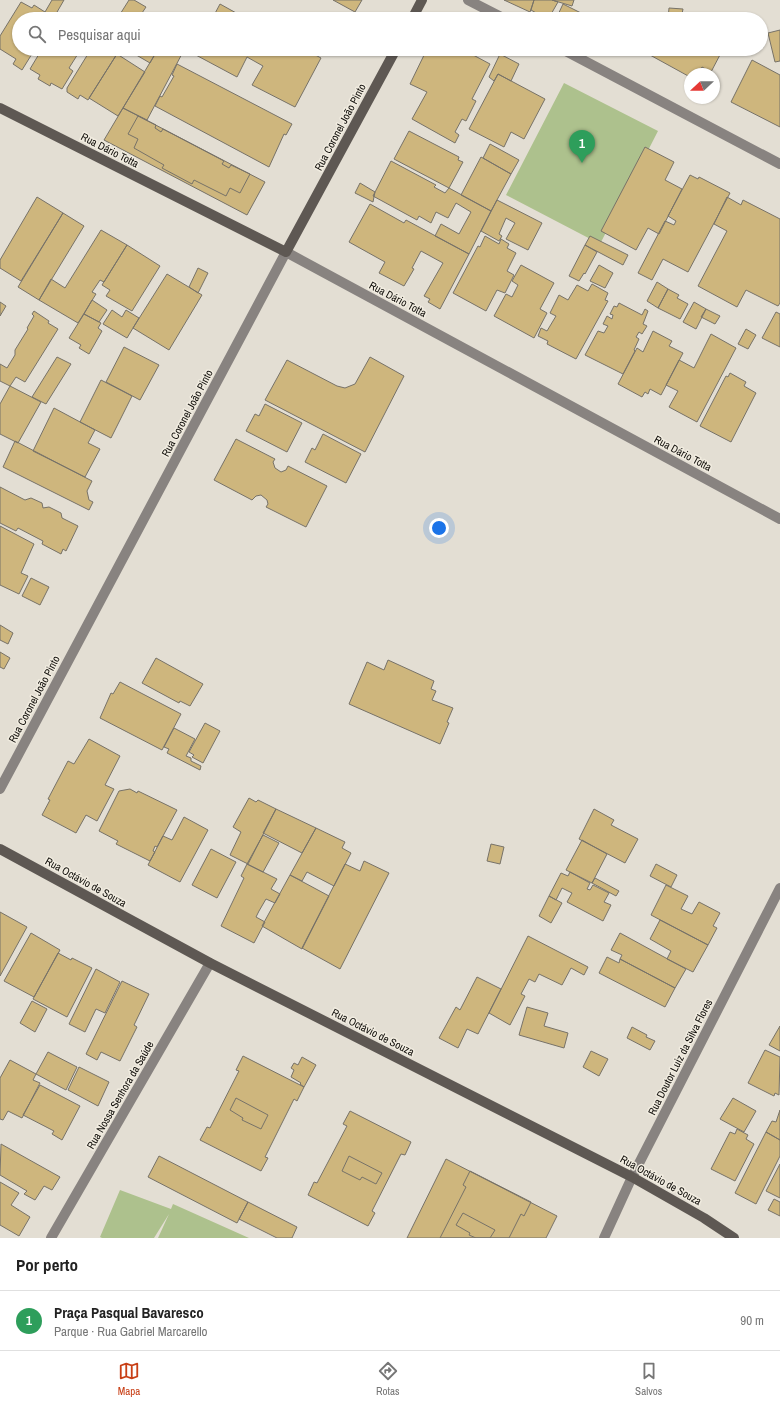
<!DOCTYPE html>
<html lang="pt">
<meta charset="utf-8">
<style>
:root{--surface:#fff;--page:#f2f2f2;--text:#222;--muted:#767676;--line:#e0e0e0;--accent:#c83f16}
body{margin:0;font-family:"Archivo Narrow",sans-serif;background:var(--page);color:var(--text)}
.compass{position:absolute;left:684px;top:68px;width:36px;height:36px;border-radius:50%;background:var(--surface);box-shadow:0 1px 3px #0004;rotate:248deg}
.you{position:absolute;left:439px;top:528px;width:14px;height:14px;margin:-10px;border:3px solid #fff;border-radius:50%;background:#1a73e8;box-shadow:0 0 0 6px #1a73e833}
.badge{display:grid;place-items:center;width:26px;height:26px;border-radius:50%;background:var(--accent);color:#fff;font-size:13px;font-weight:700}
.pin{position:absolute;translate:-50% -33px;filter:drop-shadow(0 1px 2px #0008)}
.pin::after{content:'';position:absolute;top:21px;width:14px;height:12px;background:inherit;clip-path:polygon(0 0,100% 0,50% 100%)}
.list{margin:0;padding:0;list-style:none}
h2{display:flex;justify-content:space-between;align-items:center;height:52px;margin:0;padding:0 16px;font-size:17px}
h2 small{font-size:13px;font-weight:400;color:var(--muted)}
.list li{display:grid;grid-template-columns:26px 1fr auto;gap:12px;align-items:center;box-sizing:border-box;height:60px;padding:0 16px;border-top:1px solid var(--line)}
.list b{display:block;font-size:15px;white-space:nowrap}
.list p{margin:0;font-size:13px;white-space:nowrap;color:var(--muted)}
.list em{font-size:13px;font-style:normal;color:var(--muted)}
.icon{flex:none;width:22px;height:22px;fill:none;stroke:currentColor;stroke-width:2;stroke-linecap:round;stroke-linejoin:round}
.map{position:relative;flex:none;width:780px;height:1238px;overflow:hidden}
.search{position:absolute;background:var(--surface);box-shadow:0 1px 3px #0004;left:12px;right:12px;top:12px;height:44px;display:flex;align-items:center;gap:10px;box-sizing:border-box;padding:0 14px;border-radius:22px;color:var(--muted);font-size:15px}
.sheet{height:112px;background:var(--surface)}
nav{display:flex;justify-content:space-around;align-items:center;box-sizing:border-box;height:56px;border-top:1px solid var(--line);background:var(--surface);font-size:11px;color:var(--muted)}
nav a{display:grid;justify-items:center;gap:2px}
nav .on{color:var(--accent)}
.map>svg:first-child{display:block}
.green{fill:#adc18d}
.building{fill:#ceb67d;stroke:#777268}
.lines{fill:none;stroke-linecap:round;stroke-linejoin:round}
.street{stroke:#888380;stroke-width:10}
.secondary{stroke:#5e5853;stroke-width:10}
.labels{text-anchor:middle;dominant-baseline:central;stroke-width:3;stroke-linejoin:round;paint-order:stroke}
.street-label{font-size:11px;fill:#100e0a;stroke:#f1ece0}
</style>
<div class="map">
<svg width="780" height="1238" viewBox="0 0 780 1238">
<rect width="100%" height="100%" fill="#e3ded3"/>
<!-- green -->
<path class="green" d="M564,83L658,131L600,244L506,195Z
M120,1190L171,1209L173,1204L249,1238H158L169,1214L154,1238H102L100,1237Z"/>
<!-- building -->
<path class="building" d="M52,0H64L53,19H19V49H35L22,70L13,64L16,59L0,49V36L21,2L32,8L34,5L45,12Z
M129,0H134L146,7L138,19H117Z
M333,0H362L355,12Z
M504,0H534L530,12Z
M534,0H552L558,2L550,16L547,14L545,18L531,10Z
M552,0H574L572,6Z
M220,4L247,19H212Z
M563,4L593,19H556Z
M669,8L683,9L681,19H668Z
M780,30V61L775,62L768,33Z
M42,49H81L69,68L73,71L62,89L51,83L50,86L38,79L40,75L30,69Z
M91,49H120L88,100L80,95L78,99L67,92V88Z
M120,49H158L150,63L126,49L124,53Z
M158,49L184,50L147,120L123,108Z
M196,49H257L267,55L270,49H304L321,58L295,107L252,85L263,66L247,57L237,77L194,54Z
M427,49H462L490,64L472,99L476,101L466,121L462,119L455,132L459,135L455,143L412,119L427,92L410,84Z
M654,49H714L722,51L711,72L702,67L698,74H690V77L650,55Z
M714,49H732L731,54L722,51Z
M117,54L145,72L118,116L89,98Z
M500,54L519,64L511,81L498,74L494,81L489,77Z
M752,60L780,75V127L731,102Z
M177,64L292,124L286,135L284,134L269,167L155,106L160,96L162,97L174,76L172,75Z
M498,74L545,99L524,139L511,132L504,147L469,129Z
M123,108L265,182L247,215L104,140Z
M138,116L156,125L155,128L161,132L163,129L224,161L222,164L229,168L231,165L250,174L240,193L230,188L226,196L194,180L192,184L162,168L164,165L134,148L138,139L128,134Z
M409,131L459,157L458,160L463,162L449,188L394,159Z
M490,144L519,160L511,174L483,158Z
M645,147L674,162L665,180L682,189L659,234L648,228L636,250L601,231Z
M481,157L511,174L491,211L461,195Z
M391,161L436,185L434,187L445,193L449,188L491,211L469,254L435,236L441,224L459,234L471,212L456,203L448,218L436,212L431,223L419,216L417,220L373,196Z
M690,175L698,179L699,177L730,193L688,272L663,259L652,280L638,273L665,221L674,225L676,221L668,216Z
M360,183L375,192L373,202L355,193Z
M37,197L63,213L21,281L0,268V260Z
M727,197L741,205L743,200L780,219V303L778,306L746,290L737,307L698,286L727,231L714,224Z
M497,200L542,223L528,250L506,239L515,223L506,218L499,234L502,236L499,241L481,231Z
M370,204L404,223L406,220L469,254L440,309L428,302L430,299L424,296L443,263L421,251L412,268L414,269L404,286L379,273L385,262L349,242Z
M63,213L84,226L39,300L18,287Z
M101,230L127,245L104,282L100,280L92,292L96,294L78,323L39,300L51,279L65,288Z
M485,236L499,244L501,239L509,244L507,248L516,253L507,271L514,275L505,293L497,290L486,311L453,293L478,246L480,247Z
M590,236L628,255L623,265L585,245Z
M127,245L160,266L132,311L106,296L110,290L102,285Z
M585,245L597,252L585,274L584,273L579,281L569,276Z
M521,265L554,283L540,309L547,313L534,338L494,316L506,294L512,297L518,285L512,281Z
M599,265L613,273L605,288L590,281Z
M198,268L208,273L198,293L189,287Z
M167,274L202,295L169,350L133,328Z
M657,282L668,289L658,308L647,301Z
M592,284L608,293L605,300L608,301L576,359L547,344L548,341L538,336L541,328L547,331L556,316L550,313L559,295L568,300L577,285L588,291Z
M668,289L679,295L677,298L688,304L680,319L658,308Z
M92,300L107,310L99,322L84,314Z
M0,302L6,306L0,316Z
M694,302L706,309L696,329L683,322Z
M619,303L642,315L645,309L648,311L643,324L647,326L642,334L639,332L636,337L639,339L634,350L635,351L623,374L585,355L598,331L604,333L608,326L603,324L607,316L612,319L613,315L610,314L614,306L617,307Z
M706,309L720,316L715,324L701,317Z
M112,310L122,317L126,310L139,318L127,338L103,324Z
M34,311L49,321L48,323L58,329L25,382L16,377L10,386L0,381V364L7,368L15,355V350L28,329L27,328L34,316L32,314Z
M776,312L780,314V347L762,338Z
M84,314L101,323L98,328L102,331L89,354L79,348L81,345L69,338Z
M746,329L756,335L748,349L738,344Z
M653,331L672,341L669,346L683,353L661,395L650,389L648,394L645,392L642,397L618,384L637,348L643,352Z
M711,334L736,348L697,422L669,407L678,391L666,385L679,360L694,368Z
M124,347L159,365L140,400L106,382Z
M57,357L71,364L46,404L32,397Z
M370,357L404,376L365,452L265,400L287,360L337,386L345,388L355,384Z
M730,373L746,382L744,386L756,393L731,442L700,426L726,376L728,377Z
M101,380L132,396L111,438L80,422Z
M10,386L41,402L18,443L0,434V404Z
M265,404L302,423L287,452L246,431L255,414L259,416Z
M54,408L95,430L88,443L100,449L85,477L33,451Z
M323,434L361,454L346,483L305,462L312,448L315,450Z
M236,439L275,459L273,462L275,468L281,472L286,470L288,466L327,486L306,527L266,507L268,504L267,500L261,495L256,496L252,500L214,480Z
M15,441L92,481L87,491L89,500L93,502L89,510L3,467Z
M0,487L25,500L31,498L42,503L43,508L49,507L61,513L62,518L78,526L66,551L63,549L61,554L42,544L43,541L18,528L16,531L0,523Z
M0,526L34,544L21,573L28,576L19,594L0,585Z
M31,578L49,587L40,605L22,596Z
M0,625L13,633L8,644L0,640Z
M0,652L10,658L4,669L0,667Z
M156,658L203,684L190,706L180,701L179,703L142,683Z
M388,660L434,681L431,689L436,691L432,700L453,708L447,722L449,723L440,744L349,704L367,662L384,670Z
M120,682L181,714L162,750L100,718L111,693L113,694Z
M205,723L220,731L203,763L192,757L194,755L189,752Z
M174,728L195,739L186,756L191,758V761L201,766L200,770L167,753L169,749L164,747Z
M89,739L120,756L105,785L114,789L97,821L86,815L76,833L42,815L50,800L48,799L68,761L74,764Z
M130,789L137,793L138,791L177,810L157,847L155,846L153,851L155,852L150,861L116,844L118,841L99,831L119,791Z
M249,798L256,802L258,800L276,809L248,864L230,855L241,832L233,827Z
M276,809L316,828L302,853L263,833Z
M594,809L614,820L611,825L638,839L625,863L579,839Z
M184,817L208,830L180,882L148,865L163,836L172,840Z
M316,828L345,842L342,848L351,853L334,886L307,872L302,881L290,875Z
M263,835L279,843L263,872L247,864Z
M582,840L607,854L592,883L566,870Z
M491,844L504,847L500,864L487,861Z
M211,849L236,862L217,898L192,885Z
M364,861L389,873L340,969L302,948L345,864L360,871Z
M247,864L277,879L271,889L280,894L275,903L266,899L259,911L256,917L265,922L254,943L221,926L244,878L241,876Z
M656,864L677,875L671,887L650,876Z
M570,872L590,883L587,889L590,890L593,885L609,893L604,902L611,905L603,921L567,902L572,893L562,888L556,900L549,896L561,873L568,876Z
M290,875L329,896L302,949L262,926Z
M595,878L619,891L616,896L592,883Z
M666,885L688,896L681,909L692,914L699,902L720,913L713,926L717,928L708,945L651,915Z
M549,896L562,903L551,923L539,916Z
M0,912L27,927L0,976Z
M660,920L708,945L693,972L667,959L671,951L650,939Z
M31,933L60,950L34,997L4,981Z
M620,933L686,969L675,988L620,959L622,955L611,950Z
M528,936L588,967L584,975L571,968L562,985L539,974L535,982L529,979L521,994L525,996L510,1025L489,1013Z
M58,953L71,960L72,958L92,968L67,1017L33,999Z
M607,957L619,963L620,959L675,988L665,1007L599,973Z
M96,969L120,982L105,1013L96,1009L85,1032L69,1024Z
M477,977L501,989L478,1034L467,1029L458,1048L439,1038L456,1007L460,1010Z
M122,981L149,994L134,1025L137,1027L120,1061L101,1052L97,1060L86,1054Z
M32,1001L47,1009L35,1032L20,1023Z
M527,1007L548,1013L544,1026L568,1033L564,1048L519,1035Z
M780,1026V1051L769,1045Z
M632,1027L647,1035L646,1037L655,1041L650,1050L627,1038Z
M765,1050L780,1057L779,1095L775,1093L774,1096L748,1083Z
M591,1051L608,1059L599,1076L583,1067Z
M48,1052L77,1067L66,1090L36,1074Z
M243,1056L304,1087L297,1101L294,1099L265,1157L268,1158L261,1171L200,1140L207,1127L210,1128L239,1071L236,1070Z
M302,1057L316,1065L304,1087L300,1084L301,1083L291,1077L294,1070L291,1068L294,1063L298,1065Z
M10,1060L36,1074L33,1080L40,1083L22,1118L8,1111L3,1120L0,1119V1078Z
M79,1067L109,1082L98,1106L68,1090Z
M40,1085L80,1106L62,1140L52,1134L54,1131L23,1115Z
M236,1098L268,1115L261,1129L242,1120L243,1118L230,1110Z
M733,1098L756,1111L744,1132L720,1119Z
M780,1110V1140L766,1132L772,1121L776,1122Z
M350,1111L411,1142L405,1155L401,1154L372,1211L375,1213L368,1226L308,1195L314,1182L317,1183L347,1126L343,1124Z
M737,1129L748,1135L746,1139L754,1144L735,1181L711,1169L730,1132L735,1134Z
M766,1132L780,1140V1156L756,1204L735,1193Z
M1,1144L60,1177L52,1190L44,1186L35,1200L24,1194L27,1191L0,1175Z
M159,1156L248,1202L237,1223L148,1177Z
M349,1156L382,1173L376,1184L362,1177L360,1180L342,1171Z
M446,1159L557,1216L546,1238H407Z
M780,1164V1198L766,1191Z
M470,1171L531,1202L524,1216L521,1214L509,1238H440L466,1187L463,1185Z
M0,1182L19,1193L11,1205L30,1217L19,1236L0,1225Z
M774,1199L780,1202V1216L768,1210Z
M248,1202L297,1227L292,1238H277L239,1219Z
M463,1213L495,1230L490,1238H476L469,1235L470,1233L456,1225Z"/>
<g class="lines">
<!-- street -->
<path class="street" d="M468,0L505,19
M562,49L780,164
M0,789L286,252L780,519
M51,1238L210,963
M604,1238L632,1177L780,888"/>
<!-- secondary -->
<path class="secondary" d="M412,19L422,0
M0,108L286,252L396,49
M0,849L210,963L632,1177L704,1218L734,1238"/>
</g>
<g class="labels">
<!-- street labels -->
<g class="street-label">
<text transform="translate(340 127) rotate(-62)">Rua Coronel João Pinto</text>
<text transform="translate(110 150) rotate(27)">Rua Dário Totta</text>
<text transform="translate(398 299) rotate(28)">Rua Dário Totta</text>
<text transform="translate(187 413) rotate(-62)">Rua Coronel João Pinto</text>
<text transform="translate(683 453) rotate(28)">Rua Dário Totta</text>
<text transform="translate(34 699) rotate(-62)">Rua Coronel João Pinto</text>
<text transform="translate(86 882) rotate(29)">Rua Octávio de Souza</text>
<text transform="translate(373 1032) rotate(27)">Rua Octávio de Souza</text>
<text transform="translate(680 1057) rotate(-63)">Rua Doutor Luiz da Silva Flores</text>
<text transform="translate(120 1095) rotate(-60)">Rua Nossa Senhora da Saúde</text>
<text transform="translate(661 1180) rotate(29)">Rua Octávio de Souza</text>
</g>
</g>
</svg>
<svg class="compass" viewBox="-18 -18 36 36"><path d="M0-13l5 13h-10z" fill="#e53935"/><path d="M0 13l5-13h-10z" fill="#767676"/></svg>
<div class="you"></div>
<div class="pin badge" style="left:582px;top:163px;background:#2e9e5b">1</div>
<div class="search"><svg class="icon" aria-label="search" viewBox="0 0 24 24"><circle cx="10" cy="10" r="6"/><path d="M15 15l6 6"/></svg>Pesquisar aqui</div>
</div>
<section class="sheet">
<h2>Por perto<small></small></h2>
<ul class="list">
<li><span class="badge" style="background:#2e9e5b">1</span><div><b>Praça Pasqual Bavaresco</b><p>Parque · Rua Gabriel Marcarello</p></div><em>90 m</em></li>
</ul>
</section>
<nav>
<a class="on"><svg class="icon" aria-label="map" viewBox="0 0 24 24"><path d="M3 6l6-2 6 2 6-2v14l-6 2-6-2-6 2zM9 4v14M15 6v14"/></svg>Mapa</a>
<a><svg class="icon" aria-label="directions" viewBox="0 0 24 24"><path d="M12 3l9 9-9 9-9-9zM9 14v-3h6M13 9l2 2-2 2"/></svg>Rotas</a>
<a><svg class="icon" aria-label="saved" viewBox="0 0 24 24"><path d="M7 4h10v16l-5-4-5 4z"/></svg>Salvos</a>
</nav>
